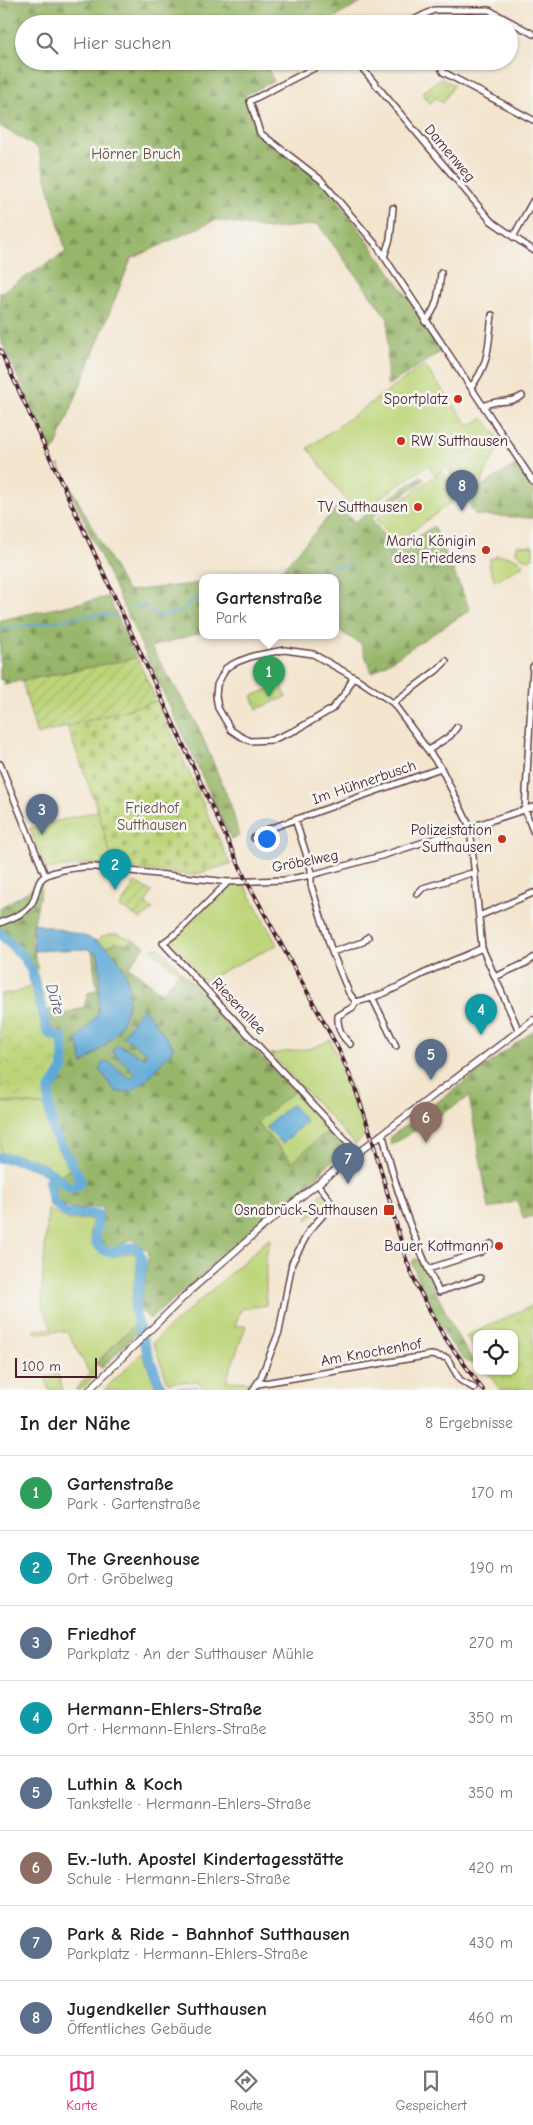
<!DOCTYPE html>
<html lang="de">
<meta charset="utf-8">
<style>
:root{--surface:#fff;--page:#f6f6f6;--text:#202124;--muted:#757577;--line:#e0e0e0;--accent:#db2777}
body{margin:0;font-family:"Comic Neue",sans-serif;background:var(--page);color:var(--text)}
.controls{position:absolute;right:15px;bottom:15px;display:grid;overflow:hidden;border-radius:10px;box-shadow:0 1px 4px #0004}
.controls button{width:45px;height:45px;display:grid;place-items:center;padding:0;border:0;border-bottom:1px solid var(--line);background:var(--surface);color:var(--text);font:25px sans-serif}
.scale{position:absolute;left:15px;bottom:12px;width:82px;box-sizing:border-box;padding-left:5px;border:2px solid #4a1f2b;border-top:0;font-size:14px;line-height:18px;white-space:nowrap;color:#4a1f2b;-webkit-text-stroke:4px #f6f6f2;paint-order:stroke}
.you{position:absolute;left:266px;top:838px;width:18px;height:18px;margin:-12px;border:4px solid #fff;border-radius:50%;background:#1a73e8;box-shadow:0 0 0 8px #1a73e833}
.badge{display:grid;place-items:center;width:32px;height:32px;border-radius:50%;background:var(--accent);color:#fff;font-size:16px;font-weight:700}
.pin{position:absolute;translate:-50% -41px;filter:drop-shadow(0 1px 2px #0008)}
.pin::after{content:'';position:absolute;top:26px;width:18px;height:15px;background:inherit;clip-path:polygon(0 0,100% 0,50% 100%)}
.popup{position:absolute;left:199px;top:574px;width:140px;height:65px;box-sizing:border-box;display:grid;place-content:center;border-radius:10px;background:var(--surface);filter:drop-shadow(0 1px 4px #0005);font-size:16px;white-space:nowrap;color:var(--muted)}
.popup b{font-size:19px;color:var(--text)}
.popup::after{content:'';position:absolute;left:50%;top:100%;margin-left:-10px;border:10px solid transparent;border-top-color:var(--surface)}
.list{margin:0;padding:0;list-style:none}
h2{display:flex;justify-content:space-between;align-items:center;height:65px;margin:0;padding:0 20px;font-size:21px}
h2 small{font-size:16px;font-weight:400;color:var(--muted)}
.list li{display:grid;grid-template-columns:32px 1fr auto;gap:15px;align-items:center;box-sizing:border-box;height:75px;padding:0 20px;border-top:1px solid var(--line)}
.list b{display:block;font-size:19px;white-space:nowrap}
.list p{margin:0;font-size:16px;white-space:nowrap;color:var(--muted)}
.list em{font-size:16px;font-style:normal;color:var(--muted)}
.icon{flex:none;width:28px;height:28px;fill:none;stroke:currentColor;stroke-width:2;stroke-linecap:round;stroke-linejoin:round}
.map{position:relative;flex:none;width:533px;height:1390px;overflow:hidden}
.search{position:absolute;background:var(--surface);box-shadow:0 1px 4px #0004;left:15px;right:15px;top:15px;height:55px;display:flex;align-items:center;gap:12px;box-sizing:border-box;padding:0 18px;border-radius:28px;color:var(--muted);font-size:19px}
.sheet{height:665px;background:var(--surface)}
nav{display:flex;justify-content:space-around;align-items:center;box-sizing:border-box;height:70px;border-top:1px solid var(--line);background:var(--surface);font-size:14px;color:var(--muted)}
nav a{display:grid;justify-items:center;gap:2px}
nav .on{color:var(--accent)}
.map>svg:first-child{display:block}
.grass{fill:#bdd579;stroke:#847a52}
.forest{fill:url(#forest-firs);stroke:#706a4a;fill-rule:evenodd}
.cemetery{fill:url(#cemetery-stones);stroke:#847a52}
.park{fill:url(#park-crowns);stroke:#847a52}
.garden{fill:url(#garden-furrows);stroke:#847a52}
.water{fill:#5ea9d6;stroke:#546480}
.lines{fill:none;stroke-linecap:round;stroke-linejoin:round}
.stream{stroke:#5ea9d6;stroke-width:2}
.river{stroke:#5ea9d6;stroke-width:10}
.minor-casing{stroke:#633d43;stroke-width:8}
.tertiary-casing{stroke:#633d43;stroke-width:8}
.minor{stroke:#fff;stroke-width:5}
.tertiary{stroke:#fff;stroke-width:5.5}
.rail-casing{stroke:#4a1f2b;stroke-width:4}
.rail{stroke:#f6f6f2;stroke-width:2;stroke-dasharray:5.5;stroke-linecap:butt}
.poi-dot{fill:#c8321e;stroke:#f6f6f2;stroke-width:2}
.labels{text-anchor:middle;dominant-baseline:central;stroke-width:5;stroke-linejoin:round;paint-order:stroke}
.street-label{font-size:15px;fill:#4a1f2b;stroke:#f6f6f2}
.park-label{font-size:15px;fill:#674c3e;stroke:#f6f6f2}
.poi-label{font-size:15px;fill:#4a1f2b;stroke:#f6f6f2;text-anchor:end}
.water-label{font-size:16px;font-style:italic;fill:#52566f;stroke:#f6f6f2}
</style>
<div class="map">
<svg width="533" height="1390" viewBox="0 0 533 1390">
<defs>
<pattern id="forest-firs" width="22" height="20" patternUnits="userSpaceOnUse" patternTransform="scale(1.25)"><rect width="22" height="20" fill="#96b669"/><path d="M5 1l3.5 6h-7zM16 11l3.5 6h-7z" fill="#7c9357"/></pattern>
<pattern id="cemetery-stones" width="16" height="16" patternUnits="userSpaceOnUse" patternTransform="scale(1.25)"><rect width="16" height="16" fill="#bdd579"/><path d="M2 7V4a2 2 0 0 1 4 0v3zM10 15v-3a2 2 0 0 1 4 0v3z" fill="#a4b669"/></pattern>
<pattern id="park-crowns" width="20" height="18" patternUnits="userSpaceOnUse" patternTransform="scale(1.25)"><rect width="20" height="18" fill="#bdd579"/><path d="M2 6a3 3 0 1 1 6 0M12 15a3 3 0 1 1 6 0" fill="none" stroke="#a4b669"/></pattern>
<pattern id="garden-furrows" width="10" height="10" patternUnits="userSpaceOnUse" patternTransform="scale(1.25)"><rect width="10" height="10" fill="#bdd579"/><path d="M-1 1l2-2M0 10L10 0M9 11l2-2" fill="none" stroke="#a4b669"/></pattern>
</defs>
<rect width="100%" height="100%" fill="#f6f6f2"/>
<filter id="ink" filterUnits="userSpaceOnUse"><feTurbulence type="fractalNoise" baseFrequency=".02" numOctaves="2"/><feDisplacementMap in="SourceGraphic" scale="10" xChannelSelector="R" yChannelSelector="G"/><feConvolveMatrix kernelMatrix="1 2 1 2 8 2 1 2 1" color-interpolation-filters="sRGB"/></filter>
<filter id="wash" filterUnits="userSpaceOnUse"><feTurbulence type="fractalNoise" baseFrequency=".0096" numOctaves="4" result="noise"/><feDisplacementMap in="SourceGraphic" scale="20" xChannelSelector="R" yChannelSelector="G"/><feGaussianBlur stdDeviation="1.12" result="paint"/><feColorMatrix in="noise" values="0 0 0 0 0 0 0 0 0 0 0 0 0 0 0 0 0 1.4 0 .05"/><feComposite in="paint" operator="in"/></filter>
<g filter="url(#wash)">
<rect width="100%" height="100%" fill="#f3e5ce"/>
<!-- grass -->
<path class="grass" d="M424,365L469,426L483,418L495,433L500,446L485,473L482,483L469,492C458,490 453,478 448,470L485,440L435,475L428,465L358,513L350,506L308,448Z
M442,471L460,496L395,544L376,519Z
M517,545L533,546V558L527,560L516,553Z
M496,555C507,556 517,556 524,565L495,581L489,566L490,558H496Z
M236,884H244L277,945L203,981L168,943C193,926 209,896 236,884Z
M108,934H118L134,940L126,944L116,942L106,947L97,941L101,937Z
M154,947L159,948L180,970L178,972L152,951Z
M330,1040L352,1089L367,1134L355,1144L271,1054L312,1048Z
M294,1091L330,1129L293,1162L256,1122Z
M0,1102L46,1106L49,1133L69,1169L62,1175C43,1162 23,1153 0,1153Z
M322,1193C326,1199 330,1203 325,1210L322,1207L308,1220L307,1218Z
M48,1208L67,1220L92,1219C90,1232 88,1241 99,1251C102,1254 108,1257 113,1257C122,1256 126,1251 136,1254L138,1260L130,1309L135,1324L95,1364L93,1370L95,1375L81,1390H75L90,1374L67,1331L35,1333V1330L52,1328L42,1305V1287Z
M271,1237L266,1256V1305L241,1309L235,1326H246L226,1381L253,1382L247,1390H204L198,1381L168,1383L153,1342Z
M142,1353L157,1390H104Z
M58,1374L63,1390H49L46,1378Z"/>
<!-- forest -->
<path class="forest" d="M0,0H366L330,20L304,24H24V61H264L274,81L245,95L264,139L324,180L445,349L387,386L388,319L318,224L270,229L215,220L131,259L55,449L52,452L0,338V293L66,252L38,148L0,126Z
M58,464L127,591L203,583V632L151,647L196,722L231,805L239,836L231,839Z
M517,464L533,491V518L475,515L465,497Z
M421,476L424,480L371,518L395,552L434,526L470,610L372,673L361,644L335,628V578H240L278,574L338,506L355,522Z
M108,597L137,658L4,684L3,679L0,680V620Z
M42,883L31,939L38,968L30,972L0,936V908Z
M134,940L145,946L129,967L162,993L180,970L294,1091L256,1123L292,1162L330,1129L347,1149L323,1169L318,1177L150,1319L140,1310L149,1252L132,1239L111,1249L97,1238L103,1207L72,1209L56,1200L55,1182L70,1169L57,1139L52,1107L51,1091L64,1070V1038L49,1031L43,1013L53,1008L62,1015L84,1007L88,993L97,990L92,951L98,954L100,975L98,1014L77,1040L83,1064C96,1053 110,1042 119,1028C136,1001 131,966 106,947L116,942L126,944ZM141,1010H145L174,1048L115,1091L99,1069L108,1062L130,1079L136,1073L121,1046L145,1058L147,1054Z
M533,1031V1216L524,1219L517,1201L489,1209L469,1097L391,1145L390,1137Z
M414,1259L421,1260L455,1332L473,1361L472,1364C450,1357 421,1286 412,1264Z
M135,1324L139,1331L102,1368L96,1364Z"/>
<!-- cemetery -->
<path class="cemetery" d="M157,701L230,864L193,875L114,867L95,802L67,726Z"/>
<!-- park -->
<path class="park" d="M441,78L454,85L443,103L436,98L430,103L422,93Z
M281,684L286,697L257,709L252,696Z
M98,811L114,867L91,864L46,869L30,828Z
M35,985L47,1034L62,1039L61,1069L48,1090V1106L0,1101V994L15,993Z
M533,1305V1388L531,1390H500L487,1371H514V1334H477V1354L466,1336Z"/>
<!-- garden -->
<path class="garden" d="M137,658L157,701L37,735L22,681Z
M135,882L152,892L145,904L153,909L141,919L120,907Z"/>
<!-- water -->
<path class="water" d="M33,923C54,929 80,932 99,942C130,960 136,996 120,1026C112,1041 95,1053 83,1064L77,1040L98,1014L100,975L98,954L87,949L34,951Z
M141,1009L145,1010L174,1048C161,1062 146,1087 127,1092C124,1093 119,1092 115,1091L99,1069L103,1062H109L130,1079L135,1073L112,1051L115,1046H121L145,1058L147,1053L123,1036Z
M290,1105L293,1106L306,1121L283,1144L267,1129V1126Z"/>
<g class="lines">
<!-- stream -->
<path class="stream" d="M303,578L311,574H321L334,565H348
M133,607L139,605L162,616L184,610L191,600L203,598
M0,630L94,615H114
M161,1387L165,1390
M168,1390L196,1386L200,1390"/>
<!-- river -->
<path class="river" d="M0,933L25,959L32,972L48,1033L63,1038V1069L49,1091V1106L53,1131L81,1180L76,1187C65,1190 62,1176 52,1177L49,1181L53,1202L67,1214H97C99,1224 94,1233 96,1243C100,1247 105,1253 112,1252C120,1252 130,1243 138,1250C147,1259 137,1294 135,1306C133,1319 156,1375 162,1390
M0,1158C20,1158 39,1165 55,1176"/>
</g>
</g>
<g filter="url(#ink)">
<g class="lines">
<defs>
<path id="minor" d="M423,15L426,24
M405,24L434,10H489L533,34
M328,61L250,101L260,133L321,180L377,246L533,481
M356,61L491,221L533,250
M439,61L443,72L533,120
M513,237L533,201
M384,257L390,239L393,208
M425,322C438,308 439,291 441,273
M471,387C490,363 488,345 492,315
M483,406C498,398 508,405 522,396
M533,667L525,810L533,831
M353,677L346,692L332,709L296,730L272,740L250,741L240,736L231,730L218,708L216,696L217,685L226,668L237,662L253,656L284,650L313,654L359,680L393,703L441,768L470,827L482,948L519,1031
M393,703L437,670L446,661
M429,750L450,736L457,727
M0,764L45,875
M295,819L311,869V885L332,952L349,993L356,1002C380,997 396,988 417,977C438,966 461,958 482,948
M254,838L266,830L441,768
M228,882L178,932L163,943L357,1152
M417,894L423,888L475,872
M479,916L533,893
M0,923C12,918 29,913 34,899C36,894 37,886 40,881C46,870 84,866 95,867L228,882L285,880L311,875L381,856L533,807
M332,952L363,942L368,937
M495,977L528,962L533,958
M373,999L396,1046
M350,1044C342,1037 337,1027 338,1016L353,1007L356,1002
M381,1135L384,1139C396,1192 415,1243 439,1292L480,1278
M428,1269L481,1252L491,1244
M258,1384L431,1355L447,1358L460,1380L474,1388
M253,1390L261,1377L279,1332L292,1263L309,1231L330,1207L329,1199L318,1185"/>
<path id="tertiary" d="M89,1390L190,1291L266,1224L373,1141L533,1020"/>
</defs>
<!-- minor casing -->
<use href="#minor" class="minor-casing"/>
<!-- tertiary casing -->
<use href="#tertiary" class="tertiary-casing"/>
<!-- minor -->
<use href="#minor" class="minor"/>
<!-- tertiary -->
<use href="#tertiary" class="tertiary"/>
<defs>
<path id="rail" d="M0,350L245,878L339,1050L355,1088L371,1135L406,1259L417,1286L443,1335L483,1390"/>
</defs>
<!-- rail casing -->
<use href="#rail" class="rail-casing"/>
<!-- rail -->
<use href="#rail" class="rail"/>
</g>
</g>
<!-- markers -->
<g class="poi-dot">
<circle cx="458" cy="399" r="5"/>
<circle cx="401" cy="441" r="5"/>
<circle cx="418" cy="507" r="5"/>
<circle cx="486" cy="550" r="5"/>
<circle cx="502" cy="839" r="5"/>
<rect x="383" y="1204" width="12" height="12" rx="2.5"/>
<circle cx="499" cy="1246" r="5"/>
</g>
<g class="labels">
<!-- street labels -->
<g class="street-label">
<text transform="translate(450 153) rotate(50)">Damenweg</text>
<text transform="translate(364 782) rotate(-19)">Im Hühnerbusch</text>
<text transform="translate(305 861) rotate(-11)">Gröbelweg</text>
<text transform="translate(239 1006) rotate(47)">Riesenallee</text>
<text transform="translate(371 1352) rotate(-10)">Am Knochenhof</text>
</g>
<!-- park labels -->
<g class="park-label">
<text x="136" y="154">Hörner Bruch</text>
<text x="152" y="808">Friedhof<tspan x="152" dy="17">Sutthausen</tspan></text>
</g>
<!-- poi labels -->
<g class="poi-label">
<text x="448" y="399">Sportplatz</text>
<text x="411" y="441" text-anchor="start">RW Sutthausen</text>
<text x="408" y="507">TV Sutthausen</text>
<text x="476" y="541">Maria Königin<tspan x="476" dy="17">des Friedens</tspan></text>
<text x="492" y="830">Polizeistation<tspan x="492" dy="17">Sutthausen</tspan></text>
<text x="378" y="1210">Osnabrück-Sutthausen</text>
<text x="489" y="1246">Bauer Kottmann</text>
</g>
<!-- water labels -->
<g class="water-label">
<text transform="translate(55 999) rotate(75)">Düte</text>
</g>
</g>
</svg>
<div class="controls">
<button><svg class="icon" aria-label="locate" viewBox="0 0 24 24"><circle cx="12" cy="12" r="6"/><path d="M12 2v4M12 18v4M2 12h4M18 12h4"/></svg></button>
</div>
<div class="scale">100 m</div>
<div class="you"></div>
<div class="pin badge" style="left:269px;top:697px;background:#2e9e5b">1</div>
<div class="popup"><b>Gartenstraße</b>Park</div>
<div class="pin badge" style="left:115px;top:890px;background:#0f9aa8">2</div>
<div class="pin badge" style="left:42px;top:835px;background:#5c6f8a">3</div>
<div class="pin badge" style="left:481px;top:1035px;background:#0f9aa8">4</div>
<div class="pin badge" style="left:431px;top:1080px;background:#5c6f8a">5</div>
<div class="pin badge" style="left:426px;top:1143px;background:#8d6e63">6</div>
<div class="pin badge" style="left:348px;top:1184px;background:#5c6f8a">7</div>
<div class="pin badge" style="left:462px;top:511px;background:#5c6f8a">8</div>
<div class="search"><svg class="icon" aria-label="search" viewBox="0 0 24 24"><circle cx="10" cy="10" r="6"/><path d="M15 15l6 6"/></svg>Hier suchen</div>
</div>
<section class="sheet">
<h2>In der Nähe<small>8 Ergebnisse</small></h2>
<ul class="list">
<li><span class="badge" style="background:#2e9e5b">1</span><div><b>Gartenstraße</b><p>Park · Gartenstraße</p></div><em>170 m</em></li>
<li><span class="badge" style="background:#0f9aa8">2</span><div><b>The Greenhouse</b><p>Ort · Gröbelweg</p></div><em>190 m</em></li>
<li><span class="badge" style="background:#5c6f8a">3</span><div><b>Friedhof</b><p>Parkplatz · An der Sutthauser Mühle</p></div><em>270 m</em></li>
<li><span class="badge" style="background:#0f9aa8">4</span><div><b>Hermann-Ehlers-Straße</b><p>Ort · Hermann-Ehlers-Straße</p></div><em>350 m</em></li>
<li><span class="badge" style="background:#5c6f8a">5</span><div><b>Luthin &amp; Koch</b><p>Tankstelle · Hermann-Ehlers-Straße</p></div><em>350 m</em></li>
<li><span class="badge" style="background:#8d6e63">6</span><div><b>Ev.-luth. Apostel Kindertagesstätte</b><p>Schule · Hermann-Ehlers-Straße</p></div><em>420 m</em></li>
<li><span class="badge" style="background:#5c6f8a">7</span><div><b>Park &amp; Ride - Bahnhof Sutthausen</b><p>Parkplatz · Hermann-Ehlers-Straße</p></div><em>430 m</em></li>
<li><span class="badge" style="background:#5c6f8a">8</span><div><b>Jugendkeller Sutthausen</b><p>Öffentliches Gebäude</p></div><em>460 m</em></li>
</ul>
</section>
<nav>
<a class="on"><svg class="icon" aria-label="map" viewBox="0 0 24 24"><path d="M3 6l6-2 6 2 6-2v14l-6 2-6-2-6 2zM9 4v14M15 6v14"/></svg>Karte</a>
<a><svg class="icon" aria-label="directions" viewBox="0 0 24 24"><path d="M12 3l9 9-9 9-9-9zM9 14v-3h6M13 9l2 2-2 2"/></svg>Route</a>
<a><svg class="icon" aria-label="saved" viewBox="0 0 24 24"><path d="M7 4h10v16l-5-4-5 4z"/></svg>Gespeichert</a>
</nav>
